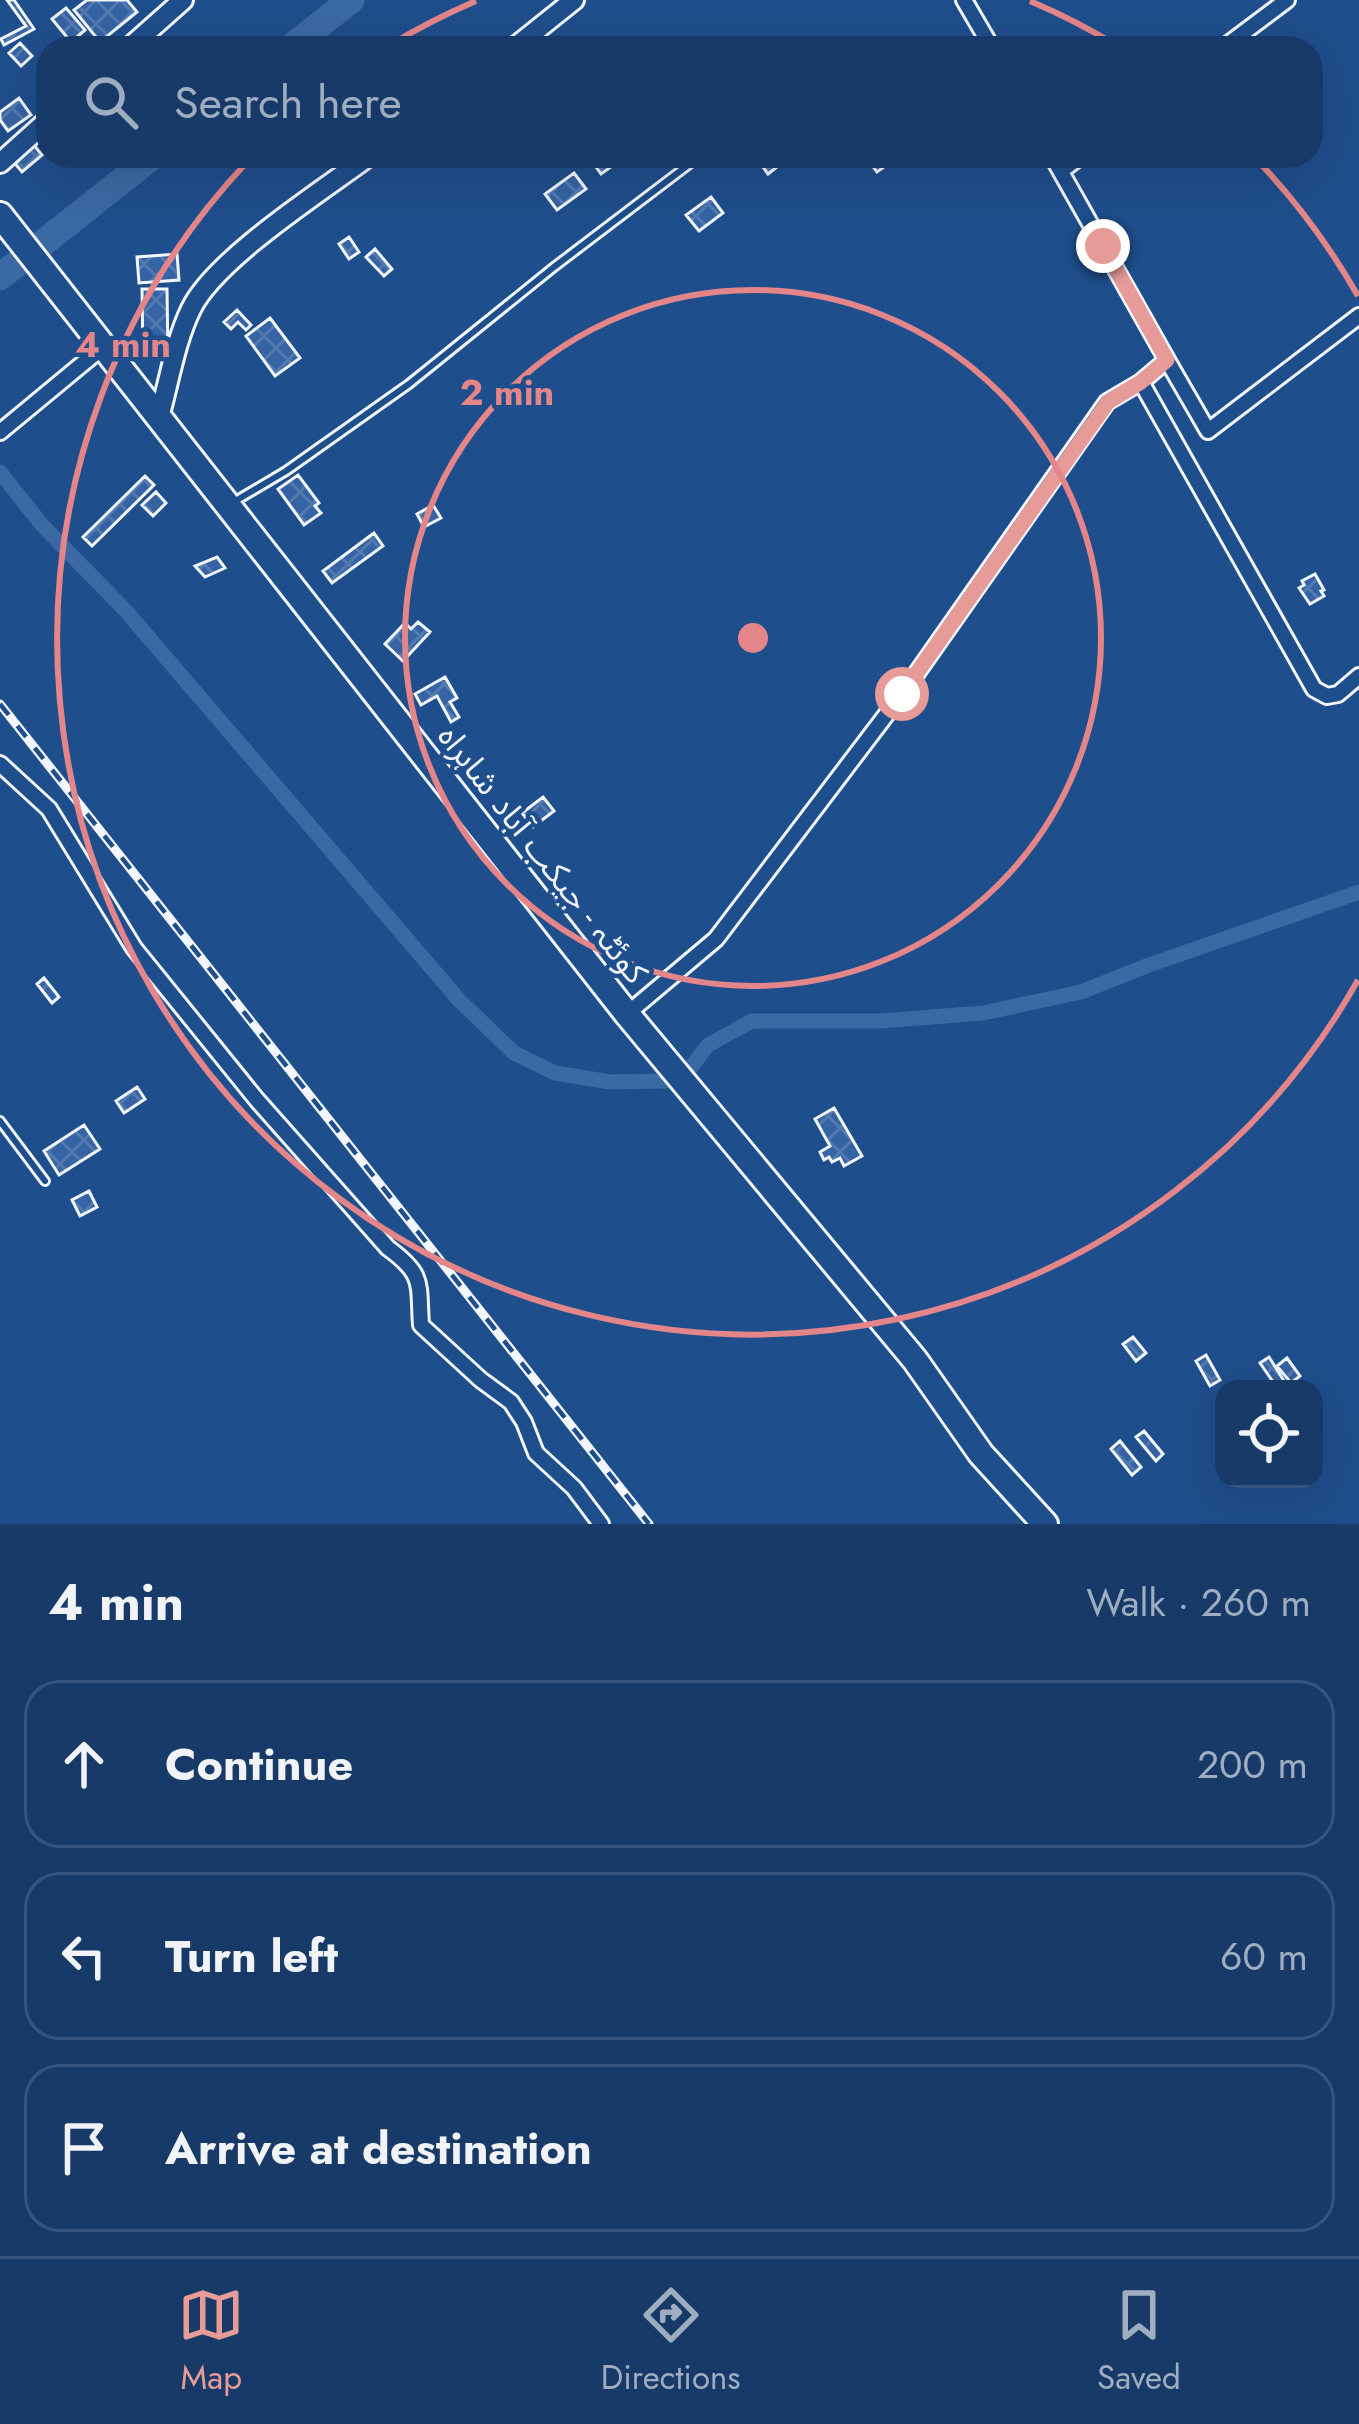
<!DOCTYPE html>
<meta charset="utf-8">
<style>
:root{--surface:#173a69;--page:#244571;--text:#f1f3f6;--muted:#9eadc0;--line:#36547d;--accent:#e69b98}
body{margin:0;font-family:Jost,"Noto Sans Arabic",sans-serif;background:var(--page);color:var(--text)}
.controls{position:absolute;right:36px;bottom:36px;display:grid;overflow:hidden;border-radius:24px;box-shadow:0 12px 48px #0002}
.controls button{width:108px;height:108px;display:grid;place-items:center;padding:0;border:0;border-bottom:3px solid var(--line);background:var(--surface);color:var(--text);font:60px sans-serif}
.stop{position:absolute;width:36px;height:36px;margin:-27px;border:9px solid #e69b98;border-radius:50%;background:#fff}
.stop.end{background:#e69b98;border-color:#fff;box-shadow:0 3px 12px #0008}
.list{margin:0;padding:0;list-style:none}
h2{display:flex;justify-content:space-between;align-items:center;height:156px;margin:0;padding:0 48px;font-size:51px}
h2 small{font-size:39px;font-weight:400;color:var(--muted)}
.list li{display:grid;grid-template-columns:78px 1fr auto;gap:36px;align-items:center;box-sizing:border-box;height:168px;margin:0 24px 24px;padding:0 24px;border:3px solid var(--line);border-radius:36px}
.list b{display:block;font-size:45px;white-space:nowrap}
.list em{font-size:39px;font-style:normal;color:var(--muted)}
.icon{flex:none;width:66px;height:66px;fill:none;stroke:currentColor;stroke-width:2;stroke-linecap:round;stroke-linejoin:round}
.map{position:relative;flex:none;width:1359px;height:1524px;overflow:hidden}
.search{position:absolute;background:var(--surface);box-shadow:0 12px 48px #0002;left:36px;right:36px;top:36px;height:132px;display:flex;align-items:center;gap:30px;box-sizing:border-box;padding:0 42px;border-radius:36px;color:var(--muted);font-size:45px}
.sheet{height:732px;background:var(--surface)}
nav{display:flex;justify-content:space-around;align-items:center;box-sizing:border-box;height:168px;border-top:3px solid var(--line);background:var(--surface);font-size:33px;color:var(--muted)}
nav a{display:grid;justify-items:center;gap:6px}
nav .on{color:var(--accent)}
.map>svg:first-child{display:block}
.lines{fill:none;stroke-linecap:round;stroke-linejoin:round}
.canal{stroke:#3b69a3;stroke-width:15}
.river{stroke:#3b69a3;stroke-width:27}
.building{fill:url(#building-cross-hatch);stroke:#f2f6ff;stroke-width:3}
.lane-casing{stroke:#f2f6ff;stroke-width:12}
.street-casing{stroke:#f2f6ff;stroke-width:20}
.secondary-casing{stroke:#f2f6ff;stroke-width:24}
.highway-casing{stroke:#f2f6ff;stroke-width:30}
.lane{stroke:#1f4e8c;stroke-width:6}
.street{stroke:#1f4e8c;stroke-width:14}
.secondary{stroke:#1f4e8c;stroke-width:18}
.highway{stroke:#1f4e8c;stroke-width:24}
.rail-casing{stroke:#f2f6ff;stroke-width:9}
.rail{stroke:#1f4e8c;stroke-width:4.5;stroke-dasharray:14;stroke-linecap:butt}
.route{stroke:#e69b98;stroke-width:15}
.ring{fill:none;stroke:#e38589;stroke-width:6}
.labels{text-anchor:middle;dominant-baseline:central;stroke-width:9;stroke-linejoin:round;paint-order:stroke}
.street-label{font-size:33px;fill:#f2f6ff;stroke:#1f4e8c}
.centre{fill:#e38589;stroke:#1f4e8c;stroke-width:6}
.ring-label{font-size:36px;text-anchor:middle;font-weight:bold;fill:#e38589;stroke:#1f4e8c;stroke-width:9;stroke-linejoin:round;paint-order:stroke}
</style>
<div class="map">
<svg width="1359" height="1524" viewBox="0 0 1359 1524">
<defs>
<pattern id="building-cross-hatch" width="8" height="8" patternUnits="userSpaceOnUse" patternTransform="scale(3)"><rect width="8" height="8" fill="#3563a3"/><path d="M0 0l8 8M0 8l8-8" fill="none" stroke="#537ab1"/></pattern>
</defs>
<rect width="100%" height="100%" fill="#1f4e8c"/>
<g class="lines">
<!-- canal -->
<path class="canal" d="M0,472L42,525L126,611L459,1000L514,1053L555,1073L610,1082L665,1081L692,1066L708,1045L752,1021H881L983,1013L1081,992L1149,965L1359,892"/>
<!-- river -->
<path class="river" d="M290,48L351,0
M0,277L153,156"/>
</g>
<!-- building -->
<path class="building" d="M7,0H14L34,29L4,45L1,39L26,26Z
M87,0H127L137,12L100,42L74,10Z
M66,8L85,30L71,42L52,19Z
M20,43L32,56L21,66L9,53Z
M19,98L31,115L8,131L0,120V112Z
M32,143L42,155L22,172L12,160Z
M605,156H620L622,159L601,174L594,164Z
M761,156H791L768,174L757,159Z
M865,156H893L895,159L877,172Z
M574,173L586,189L557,210L545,194Z
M711,197L723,213L699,231L686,215Z
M349,237L359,252L349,259L339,244Z
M375,249L392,269L384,276L366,257Z
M177,254L179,280L139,283L137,257Z
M142,289H167L168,358H143Z
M237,310L251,325L246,330L238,322L231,329L224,322Z
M270,318L300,358L275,376L246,336Z
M298,475L319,503L315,506L321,513L304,525L278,489Z
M145,476L154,485L92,546L83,537Z
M156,492L166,503L153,516L142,505Z
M433,505L441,518L424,527L417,514Z
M374,533L383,546L332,583L323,571Z
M217,557L225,568L205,577L195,566Z
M1315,574L1324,590L1321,591L1324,596L1310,604L1299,588L1304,585L1302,581Z
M418,622L430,632L403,661L385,644L405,623L411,629Z
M445,677L457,698L450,702L459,717L451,722L437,696L421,705L415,694Z
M543,797L554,811L533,827L522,813Z
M44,978L59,997L52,1003L37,984Z
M137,1087L145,1099L124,1113L116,1101Z
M834,1108L862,1156L844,1166L840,1158L832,1162L829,1157L824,1160L820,1152L830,1146L815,1119Z
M84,1125L100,1149L59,1175L44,1151Z
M89,1191L97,1207L80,1216L72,1200Z
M1133,1337L1146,1353L1136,1361L1123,1344Z
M1206,1355L1220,1380L1210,1386L1196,1361Z
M1269,1357L1286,1384L1278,1389L1260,1363Z
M1287,1358L1300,1376L1291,1383L1277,1366Z
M1144,1431L1163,1454L1156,1461L1136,1437Z
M1120,1441L1141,1467L1132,1475L1111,1449Z"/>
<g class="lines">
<defs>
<path id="lane" d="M232,503L286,471L409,384L554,267L700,156
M0,1121L45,1181"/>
<path id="street" d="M964,0L992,48
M1223,48L1287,0
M1061,171L1081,156
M1167,360L1208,431L1359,316
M1141,382L1314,689L1327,696L1338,694L1359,676
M0,432L104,346
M0,764L49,809L134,948L257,1100L388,1248C425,1275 418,1283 421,1325L481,1380L511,1402L524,1422L536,1453L574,1488L601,1524
M627,1014L716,939L902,694L1107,402L1141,382L1167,360L1052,156"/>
<path id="secondary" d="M129,48L183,0
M514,48L574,0
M0,163L48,120
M159,417C169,382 175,342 191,309C215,259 322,191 369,156"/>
<path id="highway" d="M0,215L627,1014L915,1360L981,1454L1045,1524"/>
</defs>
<!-- lane casing -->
<use href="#lane" class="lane-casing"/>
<!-- street casing -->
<use href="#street" class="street-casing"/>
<!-- secondary casing -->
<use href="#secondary" class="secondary-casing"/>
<!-- highway casing -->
<use href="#highway" class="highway-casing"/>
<!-- lane -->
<use href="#lane" class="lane"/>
<!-- street -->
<use href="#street" class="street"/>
<!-- secondary -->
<use href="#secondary" class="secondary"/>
<!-- highway -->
<use href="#highway" class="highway"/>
<defs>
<path id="rail" d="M0,704L649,1524"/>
</defs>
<!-- rail casing -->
<use href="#rail" class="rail-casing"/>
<!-- rail -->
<use href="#rail" class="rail"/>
</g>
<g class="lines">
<!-- route -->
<path class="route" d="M902,694L1108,402L1141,382L1167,360L1103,246"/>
</g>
<!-- distance rings -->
<g class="ring">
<circle cx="753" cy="638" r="348"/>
<path d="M1358 980A695 695 0 1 1 249 160M390 45A695 695 0 0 1 476 1M1030 1A695 695 0 0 1 1116 45M1257 160A695 695 0 0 1 1358 296"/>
</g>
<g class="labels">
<!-- street labels -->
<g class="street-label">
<text transform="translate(543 854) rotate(52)">کوئٹہ - جیکب آباد شاہراہ</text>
</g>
</g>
<circle cx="753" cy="638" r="18" class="centre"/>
<g class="ring-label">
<text x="123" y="357">4 min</text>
<text x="507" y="405">2 min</text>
</g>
</svg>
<div class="controls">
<button><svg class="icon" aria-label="locate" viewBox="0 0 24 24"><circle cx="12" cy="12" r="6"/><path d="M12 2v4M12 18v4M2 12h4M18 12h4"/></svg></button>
</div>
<div class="stop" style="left:902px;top:694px"></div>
<div class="stop end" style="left:1103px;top:246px"></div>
<div class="search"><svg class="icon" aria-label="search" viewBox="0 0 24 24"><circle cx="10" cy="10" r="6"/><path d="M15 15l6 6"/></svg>Search here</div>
</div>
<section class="sheet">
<h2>4 min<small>Walk · 260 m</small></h2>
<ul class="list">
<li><svg class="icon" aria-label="ahead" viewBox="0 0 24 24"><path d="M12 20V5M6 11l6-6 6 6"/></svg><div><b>Continue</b></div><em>200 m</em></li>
<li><svg class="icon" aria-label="left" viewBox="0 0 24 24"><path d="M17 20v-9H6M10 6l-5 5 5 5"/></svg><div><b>Turn left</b></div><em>60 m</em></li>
<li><svg class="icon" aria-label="arrive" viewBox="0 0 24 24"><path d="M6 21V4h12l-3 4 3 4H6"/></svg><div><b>Arrive at destination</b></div></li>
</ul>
</section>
<nav>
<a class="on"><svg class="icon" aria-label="map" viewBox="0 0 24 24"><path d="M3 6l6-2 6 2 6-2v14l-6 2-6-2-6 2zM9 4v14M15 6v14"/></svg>Map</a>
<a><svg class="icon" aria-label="directions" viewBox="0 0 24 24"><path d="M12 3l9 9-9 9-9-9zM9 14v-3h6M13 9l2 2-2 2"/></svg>Directions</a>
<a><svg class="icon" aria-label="saved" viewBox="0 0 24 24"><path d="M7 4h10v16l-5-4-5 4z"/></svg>Saved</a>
</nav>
